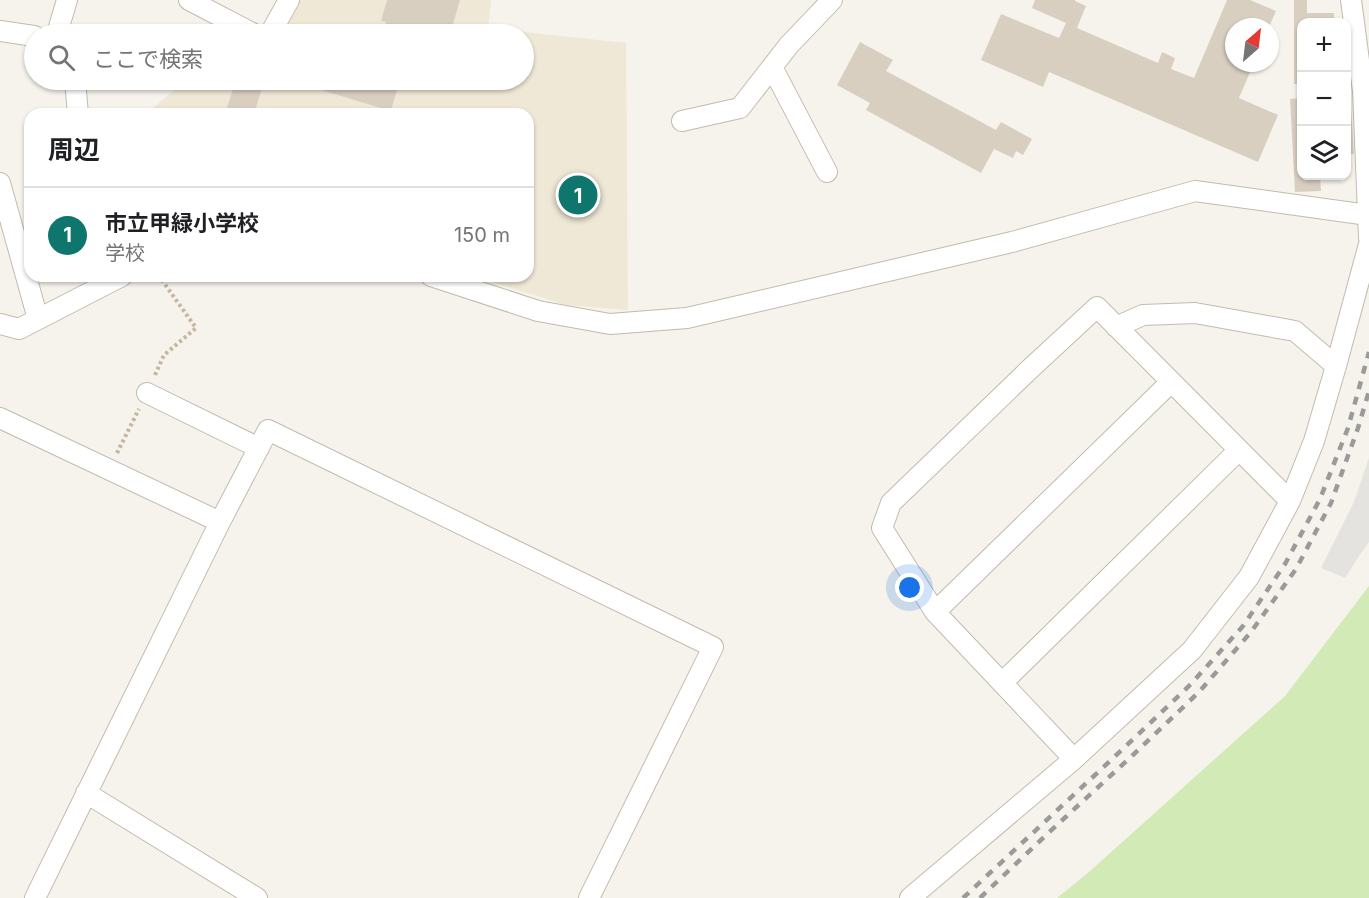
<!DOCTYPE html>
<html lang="ja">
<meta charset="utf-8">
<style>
:root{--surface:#fff;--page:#f2f2f2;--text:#202124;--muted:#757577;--line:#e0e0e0;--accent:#0f766e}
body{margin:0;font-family:Inter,"Noto Sans JP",sans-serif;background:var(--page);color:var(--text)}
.controls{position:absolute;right:18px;top:18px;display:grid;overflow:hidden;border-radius:12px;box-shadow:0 2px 4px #0004}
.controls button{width:54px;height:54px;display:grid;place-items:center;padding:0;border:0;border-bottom:2px solid var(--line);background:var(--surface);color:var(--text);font:30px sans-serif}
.compass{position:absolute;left:1225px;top:18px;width:54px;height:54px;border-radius:50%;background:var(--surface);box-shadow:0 2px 4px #0004;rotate:28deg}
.you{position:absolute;left:910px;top:588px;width:21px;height:21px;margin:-15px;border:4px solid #fff;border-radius:50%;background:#1a73e8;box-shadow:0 0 0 9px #1a73e833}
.badge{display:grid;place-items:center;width:39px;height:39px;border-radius:50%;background:var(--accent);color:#fff;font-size:20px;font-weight:700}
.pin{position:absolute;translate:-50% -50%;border:3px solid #fff;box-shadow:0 2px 6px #0006}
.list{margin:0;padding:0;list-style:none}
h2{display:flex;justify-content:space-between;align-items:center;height:78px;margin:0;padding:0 24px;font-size:26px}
h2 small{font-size:20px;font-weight:400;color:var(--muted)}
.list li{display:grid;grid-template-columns:39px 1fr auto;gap:18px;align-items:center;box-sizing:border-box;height:96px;padding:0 24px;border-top:2px solid var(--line)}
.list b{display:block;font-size:22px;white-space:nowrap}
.list p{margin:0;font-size:20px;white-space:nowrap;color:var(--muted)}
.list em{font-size:20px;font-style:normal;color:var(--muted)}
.icon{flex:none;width:33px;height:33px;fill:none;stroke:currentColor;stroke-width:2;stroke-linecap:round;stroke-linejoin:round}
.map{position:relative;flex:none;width:1369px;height:898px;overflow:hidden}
.search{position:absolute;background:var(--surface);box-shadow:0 2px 4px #0004;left:24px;top:24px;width:510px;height:66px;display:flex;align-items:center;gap:15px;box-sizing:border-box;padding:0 21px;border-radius:33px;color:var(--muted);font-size:22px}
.panel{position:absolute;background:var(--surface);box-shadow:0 2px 4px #0004;left:24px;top:108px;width:510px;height:174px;border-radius:18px}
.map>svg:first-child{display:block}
.education{fill:#efe8d6}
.green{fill:#d2eab5}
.parking{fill:#e5e3e0}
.building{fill:#d8cfc1}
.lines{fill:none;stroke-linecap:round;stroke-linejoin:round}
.street-casing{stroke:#c2bbae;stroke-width:22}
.path{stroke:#c4b79f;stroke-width:4;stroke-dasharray:3 3;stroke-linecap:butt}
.street{stroke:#fff;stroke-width:20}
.rail{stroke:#9a9a9a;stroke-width:4.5;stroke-dasharray:8 8;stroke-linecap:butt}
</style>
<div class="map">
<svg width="1369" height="898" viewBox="0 0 1369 898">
<rect width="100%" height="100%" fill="#f6f3ec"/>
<!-- education -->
<path class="education" d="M296,0H491L488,28L626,43L628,310L566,305L473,276H528V114H146L186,80H524V34H279Z"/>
<!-- green -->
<path class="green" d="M1369,586V898H1057L1089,872L1285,696Z"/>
<!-- parking -->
<path class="parking" d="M1369,458V542L1359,556L1345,578L1321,568L1354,502Z"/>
<!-- building -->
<path class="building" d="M387,0H460L450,34H387L383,33L386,22L381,21Z
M1035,0H1075V1L1086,6L1077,28L1158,63L1162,52L1175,58L1171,69L1194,78L1227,0H1250L1276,11L1269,27H1234V63H1254L1239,98L1278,115L1258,162L1049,72L1043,87L981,60L1001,14L1059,38L1066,23L1032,8Z
M1294,0H1307V13H1334V22H1302V84H1294Z
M860,42L893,60L886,71L996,130L1001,122L1032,139L1023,155L1016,151L1013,158L994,149L981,173L866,110L870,103L837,85Z
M236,80H256L264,82L254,114H225Z
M288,80H379L398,86L391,111Z
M1302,98V176H1320L1321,191L1295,192L1290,99Z
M1346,108H1351L1354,154H1346Z"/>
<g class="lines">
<defs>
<path id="street" d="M189,0L254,34
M1351,0L1363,91L1369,238
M0,31L34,36
M61,34L59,27L67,0
M270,34L289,0
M772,67L827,172
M75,80L78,114
M682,121L740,108L789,45L832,0
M0,183L38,319
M431,276L538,311L610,324L687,318L1012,242L1195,191L1368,215
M0,324L19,329L122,276
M1116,327L1143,315L1195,313L1295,331L1336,366
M147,393L259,448
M0,418L220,522
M935,612L1171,382
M1002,683L1239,450
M1074,759L935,612L882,528L891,503L1031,368L1097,307L1290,501
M86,793L257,898
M35,898L220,522L268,430L713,647L589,898
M910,898L1074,759L1192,650L1249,577L1290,501L1314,441L1336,366L1369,244"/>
</defs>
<!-- street casing -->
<use href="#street" class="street-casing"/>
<!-- path -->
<path class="path" d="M155,375L164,355L196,328L159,276
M117,453L139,409"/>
<!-- street -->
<use href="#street" class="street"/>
<!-- rail -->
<path class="rail" d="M963,898L1125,747L1191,684L1243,626L1285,564L1320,499L1348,428L1369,352
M980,898L1045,836L1133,755L1199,692L1251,632L1296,569L1331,503L1358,428L1369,391"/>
</g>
</svg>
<div class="controls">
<button>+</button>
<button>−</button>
<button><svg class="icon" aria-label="layers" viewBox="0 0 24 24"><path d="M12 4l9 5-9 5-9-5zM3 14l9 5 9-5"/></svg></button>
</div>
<svg class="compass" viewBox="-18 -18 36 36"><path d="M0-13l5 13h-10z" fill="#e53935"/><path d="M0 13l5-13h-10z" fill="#757577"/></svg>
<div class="you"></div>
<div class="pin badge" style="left:578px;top:195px">1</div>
<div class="search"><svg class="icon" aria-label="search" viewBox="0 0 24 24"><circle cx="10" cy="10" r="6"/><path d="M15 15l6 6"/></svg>ここで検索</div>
<section class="panel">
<h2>周辺<small></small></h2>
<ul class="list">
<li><span class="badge">1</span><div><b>市立甲緑小学校</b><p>学校</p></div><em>150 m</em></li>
</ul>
</section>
</div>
